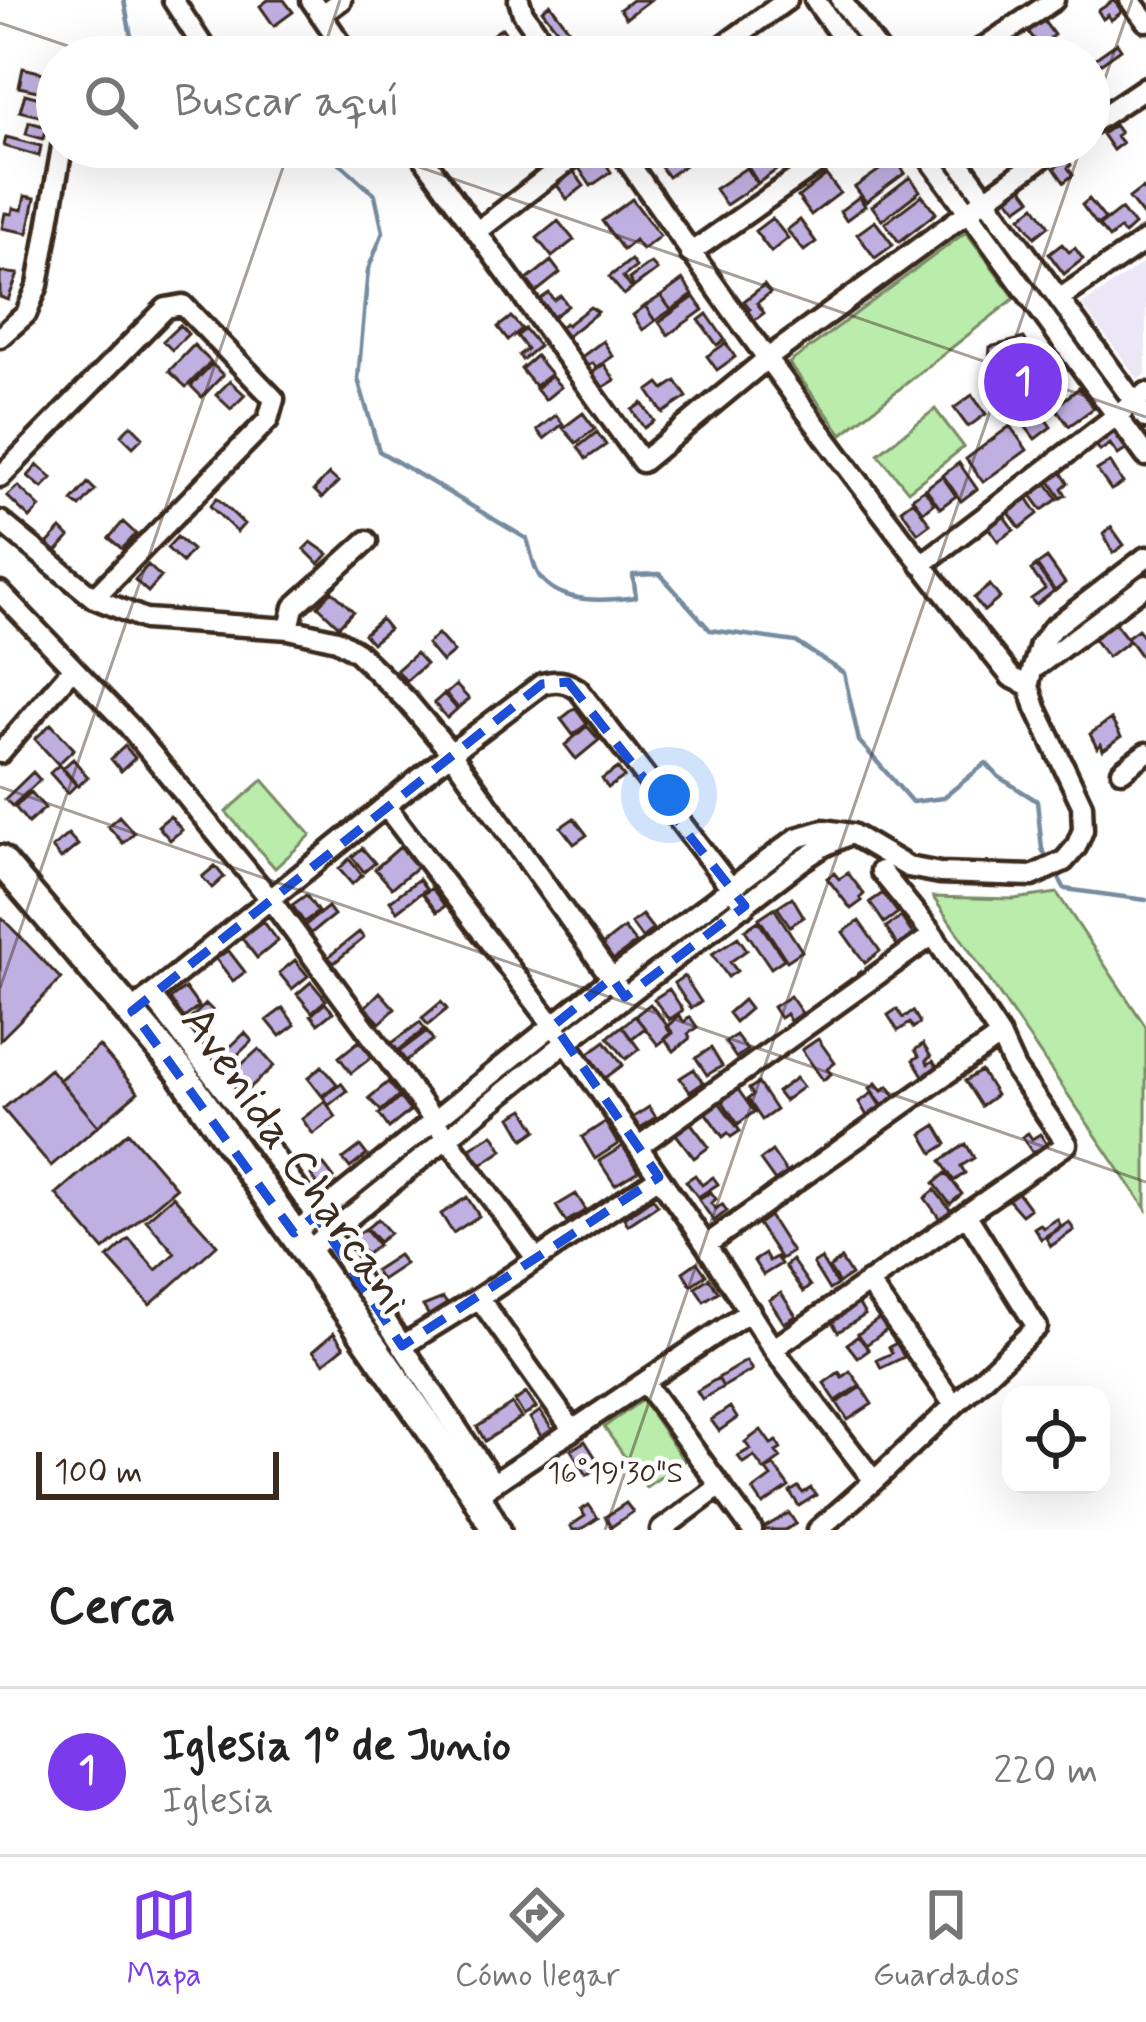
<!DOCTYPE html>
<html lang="es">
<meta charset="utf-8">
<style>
:root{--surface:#fff;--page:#f2f2f2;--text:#222;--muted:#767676;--line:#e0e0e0;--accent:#7c3aed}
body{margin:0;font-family:Mynerve,sans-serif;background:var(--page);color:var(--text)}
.controls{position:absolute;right:36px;bottom:36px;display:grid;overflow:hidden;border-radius:24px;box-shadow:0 12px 48px #0002}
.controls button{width:108px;height:108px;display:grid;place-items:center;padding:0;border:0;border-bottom:3px solid var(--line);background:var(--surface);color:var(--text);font:60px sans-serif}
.scale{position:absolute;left:36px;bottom:30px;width:243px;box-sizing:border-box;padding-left:12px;border:6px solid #3b2a1e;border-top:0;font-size:33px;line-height:42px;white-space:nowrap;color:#3b2a1e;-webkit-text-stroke:9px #fff;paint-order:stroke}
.you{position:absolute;left:669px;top:795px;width:42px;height:42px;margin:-30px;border:9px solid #fff;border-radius:50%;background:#1a73e8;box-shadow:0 0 0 18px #1a73e833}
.badge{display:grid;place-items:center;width:78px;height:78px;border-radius:50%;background:var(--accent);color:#fff;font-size:39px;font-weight:700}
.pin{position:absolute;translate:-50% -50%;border:6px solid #fff;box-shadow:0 3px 12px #0006}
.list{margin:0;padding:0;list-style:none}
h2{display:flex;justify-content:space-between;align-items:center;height:156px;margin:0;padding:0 48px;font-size:51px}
h2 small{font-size:39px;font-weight:400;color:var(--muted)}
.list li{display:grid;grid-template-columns:78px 1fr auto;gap:36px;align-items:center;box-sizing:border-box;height:168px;padding:0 48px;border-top:3px solid var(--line)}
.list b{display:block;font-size:45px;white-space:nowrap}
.list p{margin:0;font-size:39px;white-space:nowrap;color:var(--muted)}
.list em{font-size:39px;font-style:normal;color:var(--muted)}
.icon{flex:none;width:66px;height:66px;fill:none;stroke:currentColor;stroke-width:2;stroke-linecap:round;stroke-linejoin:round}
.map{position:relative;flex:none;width:1146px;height:1530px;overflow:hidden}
.search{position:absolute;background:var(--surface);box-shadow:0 12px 48px #0002;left:36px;right:36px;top:36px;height:132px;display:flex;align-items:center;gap:30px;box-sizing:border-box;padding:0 42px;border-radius:66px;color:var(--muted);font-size:45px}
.sheet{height:324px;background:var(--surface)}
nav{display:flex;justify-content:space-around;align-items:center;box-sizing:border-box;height:168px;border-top:3px solid var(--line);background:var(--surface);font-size:33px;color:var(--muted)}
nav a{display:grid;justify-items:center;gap:6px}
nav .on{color:var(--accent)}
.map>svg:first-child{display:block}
.built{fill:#ece7f6}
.green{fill:#baecac;stroke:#7a8b65;stroke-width:3}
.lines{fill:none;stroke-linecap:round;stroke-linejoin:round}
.stream{stroke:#748ba0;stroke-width:4.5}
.building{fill:#c0b0e1;stroke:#3b2a1e;stroke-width:3}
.street-casing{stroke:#3b2a1e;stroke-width:27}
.secondary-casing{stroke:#3b2a1e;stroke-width:36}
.street{stroke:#fff;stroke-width:18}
.secondary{stroke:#fff;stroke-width:27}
.marked{fill:none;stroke:#1d4ed8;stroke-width:9;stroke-dasharray:24 15;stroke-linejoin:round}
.ticks{fill:none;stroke:#3b2a1e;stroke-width:3;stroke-opacity:0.45}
.labels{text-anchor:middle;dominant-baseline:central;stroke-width:9;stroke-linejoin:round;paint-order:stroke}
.street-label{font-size:48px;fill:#3b2a1e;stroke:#fff}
.ticks-label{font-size:30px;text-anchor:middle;fill:#3b2a1e;stroke:#fff;stroke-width:9;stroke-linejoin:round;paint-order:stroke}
</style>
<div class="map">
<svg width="1146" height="1530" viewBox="0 0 1146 1530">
<rect width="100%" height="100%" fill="#fff"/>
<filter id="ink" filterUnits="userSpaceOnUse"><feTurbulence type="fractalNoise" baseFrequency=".00833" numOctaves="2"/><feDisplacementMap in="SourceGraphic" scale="24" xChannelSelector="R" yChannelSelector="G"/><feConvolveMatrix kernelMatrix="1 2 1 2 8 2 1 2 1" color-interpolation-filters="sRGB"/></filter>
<g filter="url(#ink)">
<!-- built -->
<path class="built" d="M1146,261V374L1138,379L1082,305Z"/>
<!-- green -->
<path class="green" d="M966,232L1015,298L842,434L789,363Z
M935,409L964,447L908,491L878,454Z
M263,780L311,835L275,868L226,812Z
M1057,893L1146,1027V1209L933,897L1014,899Z
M642,1400L684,1461L646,1487L604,1427Z"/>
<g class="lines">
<!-- stream -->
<path class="stream" d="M124,0L135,57
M244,147L249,151L331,155L375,195L383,232L368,270L358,379L379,451L527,539C531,550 533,568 540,577C561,605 606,601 636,597L633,575L660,574L710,630L796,642L844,673L859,741L912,802L943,798L986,763L999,777L1037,801L1042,849L1049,861
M1055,871L1065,889L1146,900"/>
</g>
<!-- building -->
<path class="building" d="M268,0H284L293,12L274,26L260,6Z
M632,0H650L626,18L620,9Z
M1114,0L1122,12L1111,20L1108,15L1103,19L1098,11Z
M550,4L577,40L570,46L542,10Z
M1043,20L1054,35L1039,46L1028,31Z
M502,28L513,44L493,57H488L479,44Z
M1117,43L1121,49L1093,69L1089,63Z
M23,68L56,76L51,94L19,87Z
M25,94L51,101L46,118L20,111Z
M29,122L47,127L43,139L26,134Z
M1114,125L1120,133L1116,136L1122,143L1113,150L1102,134Z
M6,137L41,146L39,156L4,146Z
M535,147H551L529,166L522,158Z
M673,147L685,165L668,177L656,160Z
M772,150L782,166L758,183L748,167Z
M598,151L611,172L591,186L577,165Z
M895,159L905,173L866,202L855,187Z
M1067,159L1071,165L1068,168L1073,175L1064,182L1054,168Z
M746,168L757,184L726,205L715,189Z
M572,169L584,186L567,199L554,181Z
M826,175L840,193L811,215L798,197Z
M910,177L920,191L882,220L872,206Z
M1022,187L1031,199L1017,209L1008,198Z
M1142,188L1146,193L1144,217L1129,198Z
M922,195L936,213L899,242L885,223Z
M25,196L35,198L28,233L2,228L5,213L12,214L13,208L22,210Z
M859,197L865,206L846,220L840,211Z
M632,199L660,236L642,250L635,240L623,250L602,221Z
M1089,199L1105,219L1097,225L1082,205Z
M1035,206L1049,226L1035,237L1021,217Z
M1121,209L1134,225L1124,234L1120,229L1109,238L1099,226Z
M772,218L788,238L771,252L755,231Z
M800,220L816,242L804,251L787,230Z
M558,221L574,240L552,257L537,238Z
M875,221L893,245L875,258L857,234Z
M1062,244L1069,252L1075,248L1083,259L1064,274L1049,254Z
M631,260L636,267L623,277L632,289L624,295L609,277Z
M551,261L560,273L536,292L527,280Z
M651,263L657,270L634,287L629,279Z
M0,272L18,274L8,300L0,297Z
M683,280L693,295L671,310L661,296Z
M764,285L770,293L757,303L764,313L752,322L744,313L750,309L744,301Z
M549,293L554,300L561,296L568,306L553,317L546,306L541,309L536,302Z
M661,296L671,310L655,321L645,306Z
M694,297L703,310L668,335L659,322Z
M645,306L655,321L643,330L633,315Z
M590,307L598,312L565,338L558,328L565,323L567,325Z
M707,314L725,340L717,345L699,320Z
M511,317L522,329L508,340L498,327Z
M180,325L188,334L172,350L163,341Z
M525,329L539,346L522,360L519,355L527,349L517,336Z
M1024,338L1042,370L1010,396L987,388L990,347Z
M603,341L613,356L596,368L593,363L586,367L580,358Z
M726,343L735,357L717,370L707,356Z
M194,345L211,362L186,387L169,371Z
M536,356L551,374L535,386L521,369Z
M212,364L223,375L202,397L191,386Z
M604,364L615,380L602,388L592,373Z
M551,376L561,387L545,400L536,389Z
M230,381L245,395L231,409L216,395Z
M676,381L687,397L663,413L648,391L659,383L664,389Z
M1079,388L1094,408L1069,426L1055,407Z
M972,395L986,414L968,427L954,408Z
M642,403L654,421L644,428L632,410Z
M1039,410L1051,427L1035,439L1022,422Z
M583,413L595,429L576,443L563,428Z
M556,415L563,424L544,439L537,430Z
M131,425L143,437L133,447L121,435Z
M1010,426L1027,450L983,482L966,459Z
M1114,430L1127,449L1118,455L1110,444L1100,451L1095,443Z
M597,432L606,445L586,459L578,447Z
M1110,462L1123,483L1111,490L1097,470Z
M959,463L977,489L961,501L943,475Z
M38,465L52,478L42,488L28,476Z
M1061,472L1068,483L1062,488L1066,495L1061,498L1049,480Z
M329,474L338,482L322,498L314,490Z
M942,476L956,496L940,508L926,488Z
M1046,482L1058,499L1042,510L1030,494Z
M88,483L95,490L80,507L72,501Z
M18,486L40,507L30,518L7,496Z
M924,489L934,503L923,512L912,498Z
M1026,496L1038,514L1020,528L1007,510Z
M217,498L244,524L237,532L210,506Z
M913,500L930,524L918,533L901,509Z
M1001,512L1014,530L998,541L985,523Z
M123,522L136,534L122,549L109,538Z
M1111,527L1124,545L1113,553L1103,534Z
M61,529L69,537L56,552L47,544Z
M177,537L192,550L182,562L167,548Z
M311,542L328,554L319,564L304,549Z
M1047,558L1065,583L1055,591L1037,565Z
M148,565L161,577L148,592L135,580Z
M1036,566L1054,591L1036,605L1031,599L1045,589L1031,570Z
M990,585L1000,598L984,611L974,598Z
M332,591L353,611L339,626L318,606Z
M381,619L389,629L372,643L364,634Z
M1114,622L1129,641L1108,657L1093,638Z
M1138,629L1146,640V657L1143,659L1127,637Z
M438,634L454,652L442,662L427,644Z
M416,653L426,664L406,681L397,670Z
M456,685L469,699L458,708L446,694Z
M444,694L457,709L447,718L434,703Z
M575,708L587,724L573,735L561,719Z
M1111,719L1121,737L1103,750L1101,744L1097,748L1090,734Z
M51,724L74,749L58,764L35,739Z
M587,726L599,740L576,759L565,745Z
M125,746L135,758L121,771L111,759Z
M73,759L88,777L78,786L63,768Z
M59,765L76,785L68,793L50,773Z
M618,768L624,777L608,788L602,779Z
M33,772L40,780L12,806L5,799Z
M31,792L45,808L28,823L15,807Z
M119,816L134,833L123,843L108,826Z
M170,816L182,830L170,840L158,826Z
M574,818L587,835L574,844L561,827Z
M68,834L78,845L61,859L52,848Z
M400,847L417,867L392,888L375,869Z
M362,848L375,863L364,872L352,857Z
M349,859L362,875L352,884L339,869Z
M215,866L224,877L212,888L202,877Z
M834,873L839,879L848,873L864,894L860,898L862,901L851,909L827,878Z
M419,879L426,889L397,911L390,901Z
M432,888L445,906L437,912L423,894Z
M883,893L898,913L884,923L870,902Z
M306,895L318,912L304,922L292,905Z
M792,897L804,917L790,926L777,907Z
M328,907L334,915L310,934L304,926Z
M774,908L802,951L787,961L759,918Z
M642,915L653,929L642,938L631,923Z
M0,916L61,979L0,1040Z
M901,917L914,936L898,947L886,927Z
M263,921L278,941L257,958L241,937Z
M758,921L784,959L771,968L745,930Z
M859,921L880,951L865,963L843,932Z
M624,928L636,943L613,960L602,945Z
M359,932L364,938L334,963L328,957Z
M738,937L747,950L730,962L737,971L728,977L712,954Z
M228,950L245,972L233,981L216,959Z
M295,960L308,976L292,989L279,973Z
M684,976L701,1002L691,1008L674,983Z
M311,982L326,1000L312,1012L297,994Z
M185,988L199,1007L184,1018L170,999Z
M669,989L683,1010L669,1020L654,999Z
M380,992L395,1009L380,1023L365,1007Z
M790,996L802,1013L790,1021L786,1014L780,1018L773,1007Z
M743,1000L750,1009L735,1022L728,1013Z
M441,1002L447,1009L428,1025L422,1018Z
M325,1003L333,1012L318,1024L311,1015Z
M206,1004L212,1010L192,1030L186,1023Z
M650,1004L673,1033L658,1045L635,1016Z
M283,1008L295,1025L280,1036L267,1020Z
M897,1009L903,1018L913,1011L920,1023L913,1028L910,1023L898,1031L888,1015Z
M635,1016L645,1028L631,1039L622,1026Z
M679,1016L684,1022L690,1017L697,1027L688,1034L690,1038L674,1051L664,1038L671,1033L666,1027Z
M420,1022L425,1029L398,1051L392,1043Z
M622,1026L639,1049L626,1059L608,1037Z
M427,1031L433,1040L406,1061L399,1052Z
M245,1033L252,1041L232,1060L225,1052Z
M736,1035L747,1050L736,1058L725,1042Z
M818,1039L835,1063L827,1069L831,1074L823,1080L802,1050Z
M359,1041L372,1057L351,1073L339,1057Z
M605,1041L623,1065L604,1079L586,1055Z
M923,1044L931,1057L926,1060L928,1064L933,1061L941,1071L926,1080L913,1060L919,1056L915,1050Z
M99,1046L138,1092L98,1126L59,1080Z
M711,1048L722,1066L707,1075L696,1058Z
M259,1049L274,1066L244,1093L229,1076Z
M322,1066L337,1084L322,1096L308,1078Z
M50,1069L98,1126L51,1166L3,1109Z
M694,1069L703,1083L690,1092L680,1078Z
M981,1071L996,1095L981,1106L965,1081Z
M796,1078L803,1087L784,1101L777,1092Z
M388,1082L399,1095L381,1111L369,1098Z
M341,1083L347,1091L329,1105L323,1097Z
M758,1083L776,1110L762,1120L748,1099L753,1095L749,1089Z
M876,1083L882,1091L888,1086L898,1100L885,1109L870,1088Z
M737,1088L754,1112L738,1124L721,1099Z
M872,1093L881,1107L867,1116L859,1102Z
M400,1098L410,1111L389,1128L379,1114Z
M325,1101L336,1117L313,1134L302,1119Z
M719,1102L740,1131L731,1137L728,1133L723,1137L705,1112Z
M649,1107L656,1117L638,1129L632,1118Z
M524,1109L537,1130L524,1139L511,1117Z
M605,1122L618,1144L595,1159L582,1137Z
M690,1122L709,1147L694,1158L675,1133Z
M936,1125L947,1144L933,1153L922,1134Z
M128,1132L176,1188L104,1250L56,1194Z
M1028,1133L1032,1139L1040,1134L1048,1146L1034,1155L1022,1137Z
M493,1134L503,1150L481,1165L470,1148Z
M966,1144L974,1158L961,1166L965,1173L954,1181L941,1161Z
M360,1146L367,1155L350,1168L343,1159Z
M623,1146L638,1171L615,1185L599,1161Z
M772,1151L787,1173L775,1181L760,1160Z
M324,1165L334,1178L321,1189L311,1175Z
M946,1173L962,1194L950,1204L934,1183Z
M695,1175L702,1185L713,1177L718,1184L698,1197L686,1181Z
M935,1190L951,1211L940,1219L925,1198Z
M1016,1190L1030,1209L1022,1215L1006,1197Z
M711,1192L716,1199L711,1203L716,1209L722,1204L727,1211L714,1221L699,1200Z
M576,1194L586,1210L566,1222L556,1206Z
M173,1196L217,1245L150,1305L108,1258L129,1239L156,1270L175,1253L146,1220Z
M467,1197L479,1216L453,1233L441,1214Z
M653,1198L658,1205L628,1225L624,1218Z
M769,1216L792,1252L781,1259L758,1224Z
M378,1219L390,1233L379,1242L367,1228Z
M1057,1219L1061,1226L1041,1239L1034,1228L1040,1224L1043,1228Z
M1069,1222L1074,1230L1051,1246L1046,1238Z
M365,1229L378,1245L366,1255L353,1238Z
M765,1254L769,1261L776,1257L781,1264L763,1275L754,1261Z
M398,1255L405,1264L381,1280L375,1270Z
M821,1259L837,1285L829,1290L813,1264Z
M841,1259L851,1275L839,1283L829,1268Z
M792,1260L810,1286L803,1292L785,1266Z
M697,1262L706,1275L691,1285L683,1272Z
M709,1278L718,1292L704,1301L695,1287Z
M781,1293L796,1316L784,1323L769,1300Z
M443,1298L450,1308L431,1319L423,1306Z
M858,1303L865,1315L838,1332L831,1320Z
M880,1318L888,1329L866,1345L858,1334Z
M334,1333L344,1347L324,1363L313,1351Z
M858,1336L869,1350L858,1358L847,1344Z
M897,1343L904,1357L881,1368L877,1360L892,1353L889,1347Z
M746,1361L752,1370L723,1387L718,1378Z
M850,1371L860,1385L836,1401L824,1383L839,1372L842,1377Z
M718,1378L723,1387L702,1399L697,1391Z
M861,1387L872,1404L848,1420L837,1403Z
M526,1393L536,1408L524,1416L515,1401Z
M512,1404L521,1418L485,1441L477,1427Z
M730,1407L737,1418L719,1431L711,1420Z
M540,1411L553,1431L542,1438L530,1418Z
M761,1430L771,1444L777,1441L781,1449L776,1452L781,1458L764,1470L754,1456L743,1463L738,1456L750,1449L745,1442Z
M585,1441L601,1466L587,1475L571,1450Z
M774,1466L789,1487L763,1505L753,1490L771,1477L766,1470Z
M798,1487L803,1493L811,1488L816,1495L799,1506L790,1492Z
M626,1503L633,1512L611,1527L605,1517Z
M589,1505L598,1518L580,1530H573L570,1526L585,1516L581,1510Z
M789,1513L796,1524L785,1530H760Z"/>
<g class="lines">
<defs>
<path id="street" d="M173,0L210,57
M311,0L350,57
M519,0L523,13L554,57
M815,0L856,57
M841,0L883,57
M1130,0L1146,21
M321,15L341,0
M708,57L787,0
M969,57L1054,0
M1089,125L1146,87
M416,147L642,462L768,358L1057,147
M618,147C742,328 873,506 1011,677L1029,686
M921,147L1146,456
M948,147L1146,418
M478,231L586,147
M690,253L841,147
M1059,299L1146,240
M0,337L26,314L38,285L62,147
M0,477L166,308L183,305L274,399L268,420L94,598
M0,521L94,598L145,619L289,629L337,640L357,652L408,702L451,753L625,997
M921,565L1146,393
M0,592L128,725L270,899L535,1257
M289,629L294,607L367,541
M1032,670L1146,585
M0,753L73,668
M1122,771L1146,753
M387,808L566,1042L706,1245L773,1349L874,1481
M881,871L933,935
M151,995L257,1133L316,1215L493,1483
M132,1011L451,753L542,684C556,680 565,681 578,689L745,906
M639,1146L933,935L1000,1036L1015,1069L1067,1144L773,1349
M294,1233L612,978L797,838L824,830L852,834L908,867L940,873L1032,876L1064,861L1076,847L1083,830L1082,805L1036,708L1029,686L1030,678L1040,645L1052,629L1146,557
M706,1245L1000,1036
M306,1252L566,1042L800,862L824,846L848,835
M868,1282L954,1405
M479,1298L572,1429
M402,1346L479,1298L659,1177
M645,1383L752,1530
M485,1489L750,1311
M661,1530L719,1487
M818,1530L874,1481L1037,1327L966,1214"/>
<path id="secondary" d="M0,860L180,1071L473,1490L496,1530"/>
</defs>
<!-- street casing -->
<use href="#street" class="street-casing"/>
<!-- secondary casing -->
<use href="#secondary" class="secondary-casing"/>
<!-- street -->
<use href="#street" class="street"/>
<!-- secondary -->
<use href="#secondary" class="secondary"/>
</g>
</g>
<!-- marked area -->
<path class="marked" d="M568,682L745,906L625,997L612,978L554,1025L659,1177L402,1346L316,1215L294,1233L132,1011L542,684Z"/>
<!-- ticks -->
<path class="ticks" d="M0,23L100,57M321,57L340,0M1089,125L1132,0M361,147L1146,417M0,787L1146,1182M0,988L290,147M605,1530L1081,147"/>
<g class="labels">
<!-- street labels -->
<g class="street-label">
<text transform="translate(295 1161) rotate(55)">Avenida Charcani</text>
</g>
</g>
<g class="ticks-label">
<text x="615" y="1482">16°19'30"S</text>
</g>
</svg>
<div class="controls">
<button><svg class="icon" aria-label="locate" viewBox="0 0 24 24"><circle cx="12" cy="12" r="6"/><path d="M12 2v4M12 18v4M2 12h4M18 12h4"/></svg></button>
</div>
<div class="scale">100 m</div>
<div class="you"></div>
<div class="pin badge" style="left:1023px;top:382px">1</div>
<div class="search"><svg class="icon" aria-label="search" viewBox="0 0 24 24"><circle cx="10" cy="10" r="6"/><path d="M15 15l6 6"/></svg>Buscar aquí</div>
</div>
<section class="sheet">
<h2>Cerca<small></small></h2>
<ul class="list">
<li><span class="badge">1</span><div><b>Iglesia 1º de Junio</b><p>Iglesia</p></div><em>220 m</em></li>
</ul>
</section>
<nav>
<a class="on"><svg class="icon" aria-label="map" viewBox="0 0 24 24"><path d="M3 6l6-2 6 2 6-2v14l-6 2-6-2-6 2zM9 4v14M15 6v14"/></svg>Mapa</a>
<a><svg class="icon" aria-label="directions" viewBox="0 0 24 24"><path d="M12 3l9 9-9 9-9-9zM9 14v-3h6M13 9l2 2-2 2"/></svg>Cómo llegar</a>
<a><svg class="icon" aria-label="saved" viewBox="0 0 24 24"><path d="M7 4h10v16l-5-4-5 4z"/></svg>Guardados</a>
</nav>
